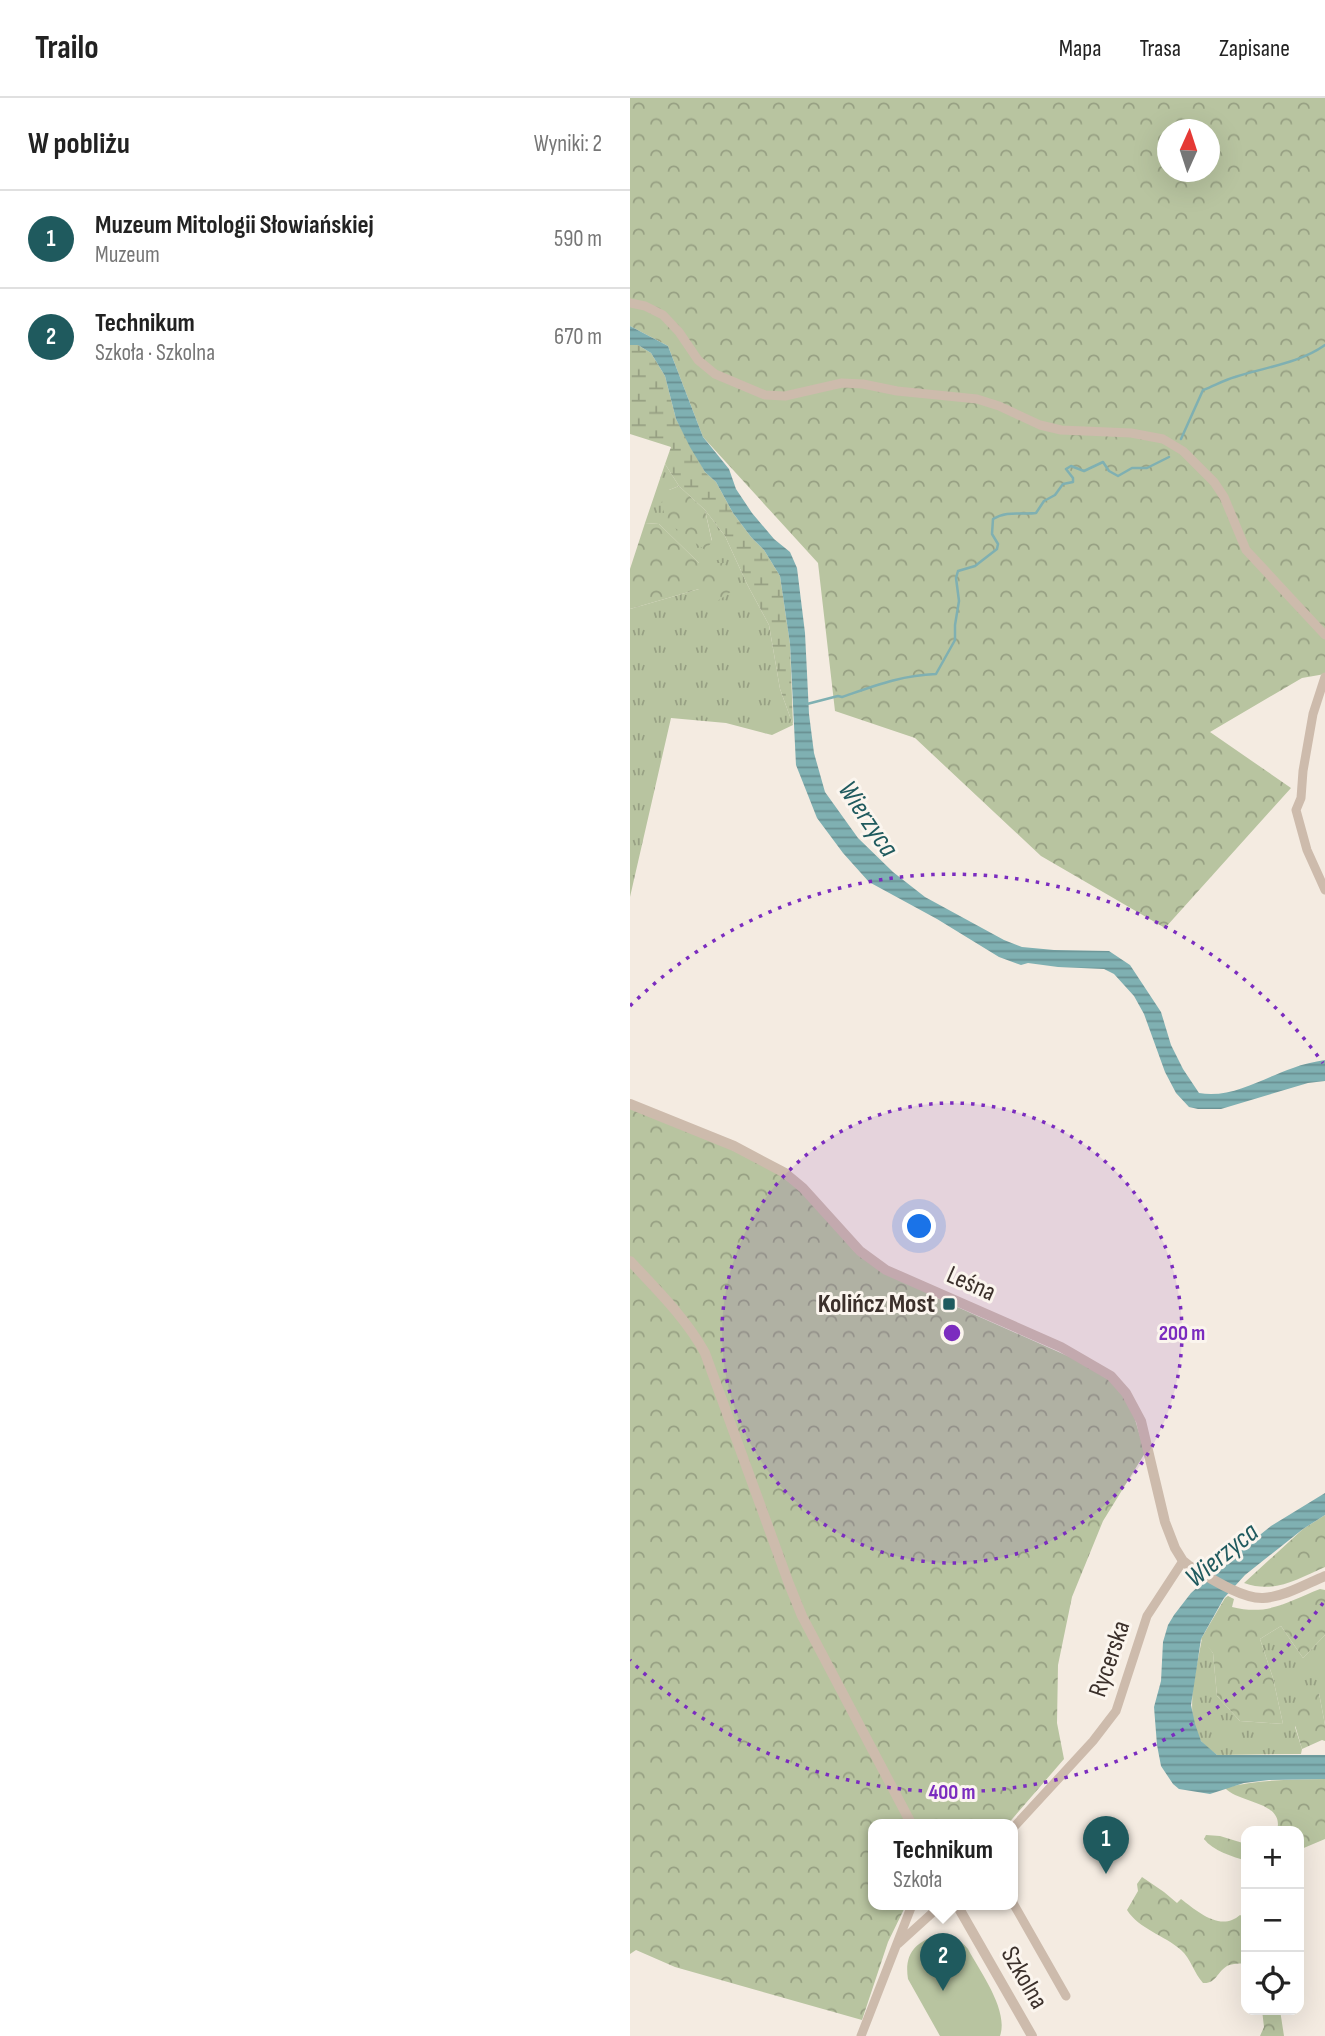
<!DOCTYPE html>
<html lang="pl">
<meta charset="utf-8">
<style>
:root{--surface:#fff;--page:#f2f2f2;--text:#222;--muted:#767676;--line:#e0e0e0;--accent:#1f5a5e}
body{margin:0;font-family:"Sofia Sans Condensed",sans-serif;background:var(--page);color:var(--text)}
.controls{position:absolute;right:21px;bottom:21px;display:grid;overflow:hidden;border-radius:14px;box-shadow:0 7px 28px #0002}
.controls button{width:63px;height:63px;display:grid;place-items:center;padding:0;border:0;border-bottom:2px solid var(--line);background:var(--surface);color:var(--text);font:35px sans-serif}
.compass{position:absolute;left:527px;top:21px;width:63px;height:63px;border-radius:50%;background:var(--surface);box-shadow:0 7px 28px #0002;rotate:3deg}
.you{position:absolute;left:290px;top:1129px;width:24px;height:24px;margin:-18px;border:5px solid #fff;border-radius:50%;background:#1a73e8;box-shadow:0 0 0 10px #1a73e833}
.badge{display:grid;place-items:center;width:46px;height:46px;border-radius:50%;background:var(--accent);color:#fff;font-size:23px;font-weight:700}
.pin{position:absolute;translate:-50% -58px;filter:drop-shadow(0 2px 4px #0008)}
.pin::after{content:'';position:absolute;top:37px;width:24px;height:21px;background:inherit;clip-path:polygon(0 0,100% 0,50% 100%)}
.popup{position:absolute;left:238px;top:1721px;width:150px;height:91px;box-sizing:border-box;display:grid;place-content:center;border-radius:14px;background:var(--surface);filter:drop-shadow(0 2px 5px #0005);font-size:23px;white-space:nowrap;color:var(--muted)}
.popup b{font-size:26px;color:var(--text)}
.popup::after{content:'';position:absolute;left:50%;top:100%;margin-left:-14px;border:14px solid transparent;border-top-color:var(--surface)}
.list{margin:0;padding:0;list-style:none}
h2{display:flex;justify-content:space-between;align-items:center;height:91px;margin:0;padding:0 28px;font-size:30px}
h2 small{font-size:23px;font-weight:400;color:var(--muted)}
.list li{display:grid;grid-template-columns:46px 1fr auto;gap:21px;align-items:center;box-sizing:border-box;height:98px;padding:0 28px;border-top:2px solid var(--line)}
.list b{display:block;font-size:26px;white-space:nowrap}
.list p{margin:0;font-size:23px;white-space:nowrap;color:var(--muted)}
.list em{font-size:23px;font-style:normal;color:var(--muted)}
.icon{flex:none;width:38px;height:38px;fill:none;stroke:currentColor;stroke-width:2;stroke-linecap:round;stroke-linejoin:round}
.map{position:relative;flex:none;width:695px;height:1938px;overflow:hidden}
header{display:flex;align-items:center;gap:42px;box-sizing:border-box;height:98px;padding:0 35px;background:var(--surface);border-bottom:2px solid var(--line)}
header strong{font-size:33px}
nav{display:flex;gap:38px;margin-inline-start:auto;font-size:24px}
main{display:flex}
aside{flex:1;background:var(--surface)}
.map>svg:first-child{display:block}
.grass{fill:url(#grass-tufts)}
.forest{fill:url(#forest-crowns);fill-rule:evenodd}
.wetland{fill:url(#wetland-marsh)}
.pitch{fill:#b8c4a0}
.water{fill:url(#water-rules)}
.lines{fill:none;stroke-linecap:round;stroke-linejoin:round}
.stream{stroke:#7fb0b2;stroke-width:2.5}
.minor{stroke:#cdbbac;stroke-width:9}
.tertiary{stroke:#cdbbac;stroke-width:10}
.ring{fill:none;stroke:#7b2cbf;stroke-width:3.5;stroke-dasharray:3.5 7}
.poi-dot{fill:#1f5a5e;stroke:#fbf5ee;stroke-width:2.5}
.labels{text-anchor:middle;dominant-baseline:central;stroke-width:6;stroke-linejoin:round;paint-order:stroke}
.street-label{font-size:26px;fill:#3b302b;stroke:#fbf5ee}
.poi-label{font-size:26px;font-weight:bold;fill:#3b302b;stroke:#fbf5ee;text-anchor:end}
.water-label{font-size:28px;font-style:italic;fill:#1f5a5e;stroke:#fbf5ee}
.centre{fill:#7b2cbf;stroke:#fbf5ee;stroke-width:3.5}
.ring-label{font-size:21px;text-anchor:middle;font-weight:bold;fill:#7b2cbf;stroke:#fbf5ee;stroke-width:6;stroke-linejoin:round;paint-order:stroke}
</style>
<header>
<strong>Trailo</strong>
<nav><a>Mapa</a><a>Trasa</a><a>Zapisane</a></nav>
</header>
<main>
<aside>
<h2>W pobliżu<small>Wyniki: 2</small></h2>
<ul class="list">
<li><span class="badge">1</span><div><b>Muzeum Mitologii Słowiańskiej</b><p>Muzeum</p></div><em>590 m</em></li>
<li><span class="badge">2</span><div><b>Technikum</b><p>Szkoła · Szkolna</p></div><em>670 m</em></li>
</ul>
</aside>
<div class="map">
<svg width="695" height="1938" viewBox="0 0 695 1938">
<defs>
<pattern id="grass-tufts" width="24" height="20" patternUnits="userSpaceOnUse" patternTransform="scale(1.75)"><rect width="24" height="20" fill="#b8c4a0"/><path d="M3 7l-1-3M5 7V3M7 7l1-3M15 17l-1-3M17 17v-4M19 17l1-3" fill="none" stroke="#97a083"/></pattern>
<pattern id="forest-crowns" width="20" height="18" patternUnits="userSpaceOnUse" patternTransform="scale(1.75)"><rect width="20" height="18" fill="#b8c4a0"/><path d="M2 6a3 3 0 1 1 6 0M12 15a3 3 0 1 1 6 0" fill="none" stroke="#97a083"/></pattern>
<pattern id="wetland-marsh" width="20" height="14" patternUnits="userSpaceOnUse" patternTransform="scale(1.75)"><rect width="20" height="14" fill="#b8c4a0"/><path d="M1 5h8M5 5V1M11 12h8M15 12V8" fill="none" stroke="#97a083"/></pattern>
<pattern id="water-rules" width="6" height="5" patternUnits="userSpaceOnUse" patternTransform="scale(1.75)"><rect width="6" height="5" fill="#7fb0b2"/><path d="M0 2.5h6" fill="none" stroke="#699091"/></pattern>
</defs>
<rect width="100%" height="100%" fill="#f4ebe1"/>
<!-- grass -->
<path class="grass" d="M35,366L49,388L39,392L82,443L75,412L95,438L117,486L139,527L150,591L163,627L142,637L96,625L41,620L0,799V511L69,491V465L29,426L15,425Z
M651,1528L673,1560L695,1537V1627L689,1595L665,1629L672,1651L671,1656L587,1657C582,1653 575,1648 571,1643C553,1616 567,1570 572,1540L583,1555L587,1598L610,1623L653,1626L643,1580L630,1541Z"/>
<!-- forest -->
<path class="forest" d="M0,0H695V576L672,580L580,634L661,690L535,830L411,758L285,640L205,613L188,465L73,339L38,248L0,228ZM538,32H580V74H538Z
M49,388L75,412L82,444L75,452L37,424L31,405L39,392Z
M15,425L29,426L69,465H94L102,493L89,502L77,505L69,491L0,511V471Z
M0,1010L94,1048L144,1073L170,1092L225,1154L307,1200L451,1264L482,1284L495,1298L504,1318L515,1355L473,1423L442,1499L428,1567L427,1625L434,1661L377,1727H243V1807H276L258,1844L232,1922L45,1869L6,1852L0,1856Z
M695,1417V1469C667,1481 645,1496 614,1485L673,1431Z
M690,1491L695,1492V1537L673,1560L651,1528L630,1541L643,1580L653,1626L610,1623L587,1598L583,1555L571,1541L595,1500L598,1498L604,1501L602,1509C638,1518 657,1504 690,1491Z
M689,1595L695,1627V1643L692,1642L672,1651L665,1627L666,1607Z
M695,1681V1741L669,1752V1733H647C655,1703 610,1706 595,1690C628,1681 661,1682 695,1681Z
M576,1737L590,1738L616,1746V1763C602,1758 583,1753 574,1741Z
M512,1779L534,1794L547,1805L551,1801C568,1814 591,1834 610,1817L616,1820V1865C610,1866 603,1865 597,1868C587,1874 586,1886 573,1885C564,1875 561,1861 551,1852C534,1837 509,1831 497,1812L508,1793L507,1786Z
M632,1912H650L654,1938H630L634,1929Z"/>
<!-- wetland -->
<path class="wetland" d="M0,247H8L21,255L35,278L46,321L75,374L86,384L103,415L121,439L134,452L150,478L160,546L163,627L150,591L139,527L117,486L95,438L75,412L49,388L35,366L41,349L0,336Z"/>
<!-- pitch -->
<path class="pitch" d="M308,1837C320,1838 330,1841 338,1851C350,1874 379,1912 370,1938H310L278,1881C274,1856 285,1844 308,1837Z"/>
<!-- water -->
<path class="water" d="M0,228L38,248L73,339L99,371L106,391L122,415L144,441L160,454L167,470L175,535L179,616L184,655L195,694L228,740L263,774L295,799L374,842L392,849L424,852L479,853L500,867L531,914L541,947L553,971L569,995C602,1001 633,980 663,970C673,966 684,964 695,962V983L678,985L591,1011H568L559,1009L546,995L535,974L514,916L504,898L484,876L474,871L428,869L398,865L391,867L369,859L307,821L239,784L213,755L187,720L166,667L160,546L150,478L134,452L121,439L103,415L86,384L75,374L60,349L46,321L35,278L21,255L8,247H0Z
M695,1395V1417L673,1431L615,1477L594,1500L571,1541L561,1607L565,1626L571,1643L587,1657H695V1681L639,1682L614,1685L580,1696L549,1691L543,1686L531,1668L527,1647L524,1609L531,1583L533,1544L538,1527L544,1517L561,1495L590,1469L641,1428Z"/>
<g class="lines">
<!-- stream -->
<path class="stream" d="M551,341L573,292C584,288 594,282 605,279C635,269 668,266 695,247
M177,606L208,598L212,599C244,588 272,577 306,576L325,542V527L329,503L326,480L328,473L345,468L367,451L368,446L362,436L363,421C377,412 391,417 406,415L414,403L425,397L433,386L443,384V380L436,371L441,368L454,373L473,364L479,373L488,378L502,370H517L539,359"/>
<!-- minor -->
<path class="minor" d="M0,205L15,208L33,217L49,234L68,262L85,276L135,297L155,298L212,285L233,286L267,293L347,301L369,308L410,327L431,332L501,335L533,341L553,353L584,384L594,399L616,452L695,537
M695,579L683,616L673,673L671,700L666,712L677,752L695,792
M383,1730L463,1643L486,1613L517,1518L553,1463
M383,1805L436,1898
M268,1846L311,1807
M231,1938L282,1807"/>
<!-- tertiary -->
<path class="tertiary" d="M0,1006L104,1048L155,1075L173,1090L230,1153L256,1172L431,1249L481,1278L496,1295L511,1323L535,1424L545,1450L553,1463L558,1467C577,1478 611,1501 633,1500C654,1499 676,1486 695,1478
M0,1163C27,1192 56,1220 75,1255L159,1486L172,1518L282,1727
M327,1807L402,1938"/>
</g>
<!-- distance rings -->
<circle cx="322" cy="1235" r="230" fill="#7b2cbf" fill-opacity=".12"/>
<g class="ring">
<circle cx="322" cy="1235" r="230"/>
<path d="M693 1505A459 459 0 0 1 0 1562M0 908A459 459 0 0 1 693 965"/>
</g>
<!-- markers -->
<rect class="poi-dot" x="312" y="1199" width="14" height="14" rx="3.5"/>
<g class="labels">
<!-- street labels -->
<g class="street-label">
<text transform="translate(341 1186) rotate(24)">Leśna</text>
<text transform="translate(480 1561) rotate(-71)">Rycerska</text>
<text transform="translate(394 1880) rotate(60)">Szkolna</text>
</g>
<!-- poi labels -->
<g class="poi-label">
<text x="305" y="1206">Kolińcz Most</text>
</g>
<!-- water labels -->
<g class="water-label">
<text transform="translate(238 721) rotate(56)">Wierzyca</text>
<text transform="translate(592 1457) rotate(-39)">Wierzyca</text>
</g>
</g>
<circle cx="322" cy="1235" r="10" class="centre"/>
<g class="ring-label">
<text x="552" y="1242">200 m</text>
<text x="322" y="1701">400 m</text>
</g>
</svg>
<div class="controls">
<button>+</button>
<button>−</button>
<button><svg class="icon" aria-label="locate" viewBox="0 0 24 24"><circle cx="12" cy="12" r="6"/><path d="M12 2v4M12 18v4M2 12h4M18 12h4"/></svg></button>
</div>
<svg class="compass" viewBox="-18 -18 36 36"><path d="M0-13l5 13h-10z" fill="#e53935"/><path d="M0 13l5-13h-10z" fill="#767676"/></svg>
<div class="you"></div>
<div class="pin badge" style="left:476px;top:1776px">1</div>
<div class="pin badge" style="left:313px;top:1893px">2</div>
<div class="popup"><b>Technikum</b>Szkoła</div>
</div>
</main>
